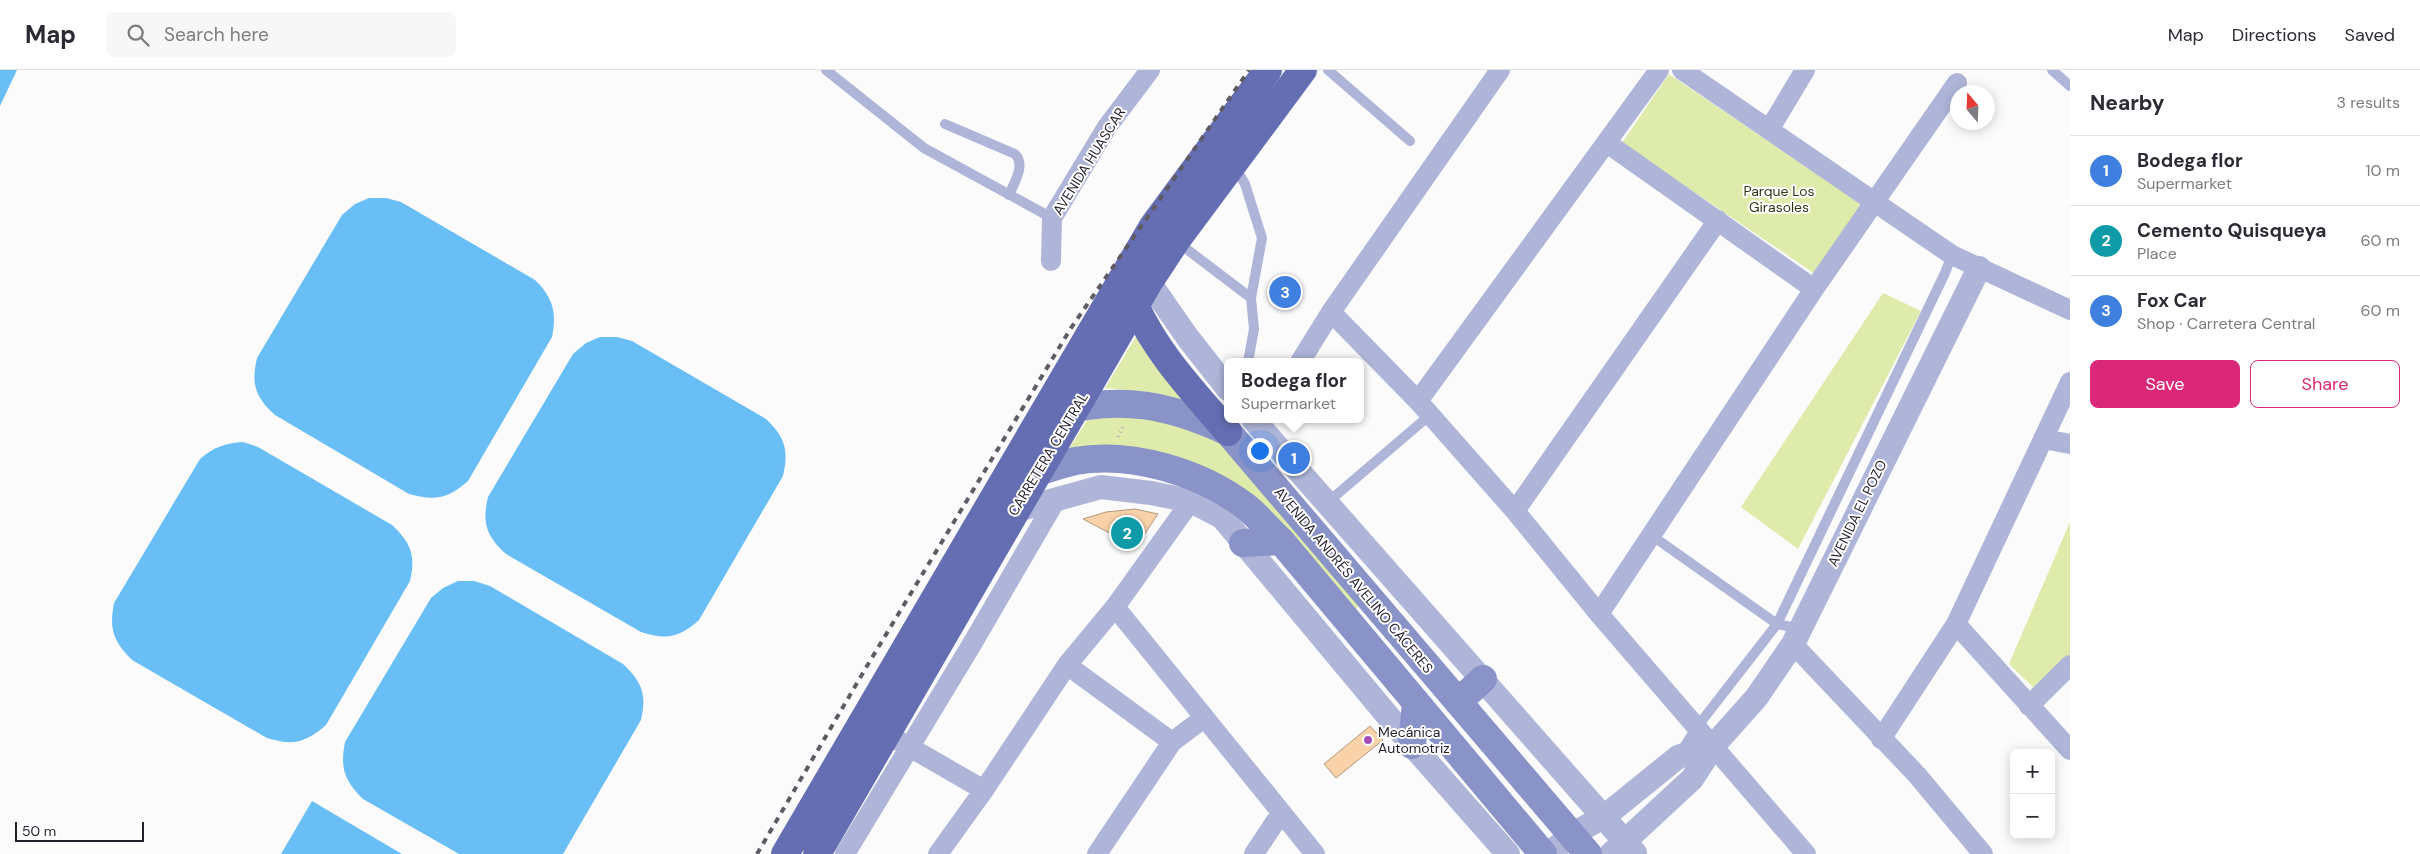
<!DOCTYPE html>
<meta charset="utf-8">
<style>
:root{--surface:#fff;--page:#f7f7f7;--text:#2b2b33;--muted:#7c7c81;--line:#e1e1e2;--accent:#db2777}
body{margin:0;font-family:"DM Sans",sans-serif;background:var(--page);color:var(--text)}
.controls{position:absolute;right:15px;bottom:15px;display:grid;overflow:hidden;border-radius:8px;box-shadow:0 2px 12px #0003}
.controls button{width:45px;height:45px;display:grid;place-items:center;padding:0;border:0;border-bottom:1px solid var(--line);background:var(--surface);color:var(--text);font:25px sans-serif}
.compass{position:absolute;left:1950px;top:15px;width:45px;height:45px;border-radius:50%;background:var(--surface);box-shadow:0 2px 12px #0003;rotate:341deg}
.scale{position:absolute;left:15px;bottom:12px;width:129px;box-sizing:border-box;padding-left:5px;border:2px solid #241f2b;border-top:0;font-size:14px;line-height:18px;white-space:nowrap;color:#241f2b;-webkit-text-stroke:4px #fff;paint-order:stroke}
.you{position:absolute;left:1259px;top:380px;width:18px;height:18px;margin:-12px;border:4px solid #fff;border-radius:50%;background:#1a73e8;box-shadow:0 0 0 8px #1a73e833}
.badge{display:grid;place-items:center;width:32px;height:32px;border-radius:50%;background:var(--accent);color:#fff;font-size:16px;font-weight:700}
.pin{position:absolute;translate:-50% -50%;border:2px solid #fff;box-shadow:0 1px 5px #0006}
.popup{position:absolute;left:1224px;top:288px;width:140px;height:65px;box-sizing:border-box;display:grid;place-content:center;border-radius:8px;background:var(--surface);filter:drop-shadow(0 1px 4px #0005);font-size:16px;white-space:nowrap;color:var(--muted)}
.popup b{font-size:19px;color:var(--text)}
.popup::after{content:'';position:absolute;left:50%;top:100%;margin-left:-10px;border:10px solid transparent;border-top-color:var(--surface)}
.list{margin:0;padding:0;list-style:none}
h2{display:flex;justify-content:space-between;align-items:center;height:65px;margin:0;padding:0 20px;font-size:21px}
h2 small{font-size:16px;font-weight:400;color:var(--muted)}
.list li{display:grid;grid-template-columns:32px 1fr auto;gap:15px;align-items:center;box-sizing:border-box;height:70px;padding:0 20px;border-top:1px solid var(--line)}
.list b{display:block;font-size:19px;white-space:nowrap}
.list p{margin:0;font-size:16px;white-space:nowrap;color:var(--muted)}
.list em{font-size:16px;font-style:normal;color:var(--muted)}
.actions{display:flex;gap:10px;padding:15px 20px}
.actions a{flex:1;padding:11px 0;border:1px solid var(--accent);border-radius:8px;text-align:center;font-size:18px;color:var(--accent)}
.actions .main{background:var(--accent);color:#fff}
.icon{flex:none;width:28px;height:28px;fill:none;stroke:currentColor;stroke-width:2;stroke-linecap:round;stroke-linejoin:round}
.map{position:relative;flex:none;width:2070px;height:784px;overflow:hidden}
header{display:flex;align-items:center;gap:30px;box-sizing:border-box;height:70px;padding:0 25px;background:var(--surface);border-bottom:1px solid var(--line)}
header strong{font-size:24px}
nav{display:flex;gap:28px;margin-inline-start:auto;font-size:18px}
.search{width:350px;height:45px;background:var(--page);display:flex;align-items:center;gap:12px;box-sizing:border-box;padding:0 18px;border-radius:8px;color:var(--muted);font-size:19px}
main{display:flex}
aside{flex:1;background:var(--surface)}
.map>svg:first-child{display:block}
.green{fill:#deebaa}
.water{fill:#69bef6}
.building{fill:#f9d2a9;stroke:#b1977d}
.lines{fill:none;stroke-linecap:round;stroke-linejoin:round}
.path{stroke:#b0aeb2;stroke-width:3;stroke-dasharray:1 4;stroke-linecap:butt}
.service{stroke:#aeb5d9;stroke-width:10}
.minor{stroke:#aeb5d9;stroke-width:20}
.tertiary{stroke:#aeb5d9;stroke-width:24}
.secondary{stroke:#8993c7;stroke-width:28}
.trunk{stroke:#656eb3;stroke-width:28}
.rail{stroke:#5e5b64;stroke-width:4;stroke-dasharray:6 6;stroke-linecap:butt}
.poi-dot{fill:#a54cb8;stroke:#fff;stroke-width:2}
.labels{text-anchor:middle;dominant-baseline:central;stroke-width:4;stroke-linejoin:round;paint-order:stroke}
.street-label{font-size:14px;fill:#241f2b;stroke:#fff}
.park-label{font-size:14px;fill:#323812;stroke:#fff}
.poi-label{font-size:14px;fill:#241f2b;stroke:#fff;text-anchor:start}
</style>
<header>
<strong>Map</strong>
<div class="search"><svg class="icon" aria-label="search" viewBox="0 0 24 24"><circle cx="10" cy="10" r="6"/><path d="M15 15l6 6"/></svg>Search here</div>
<nav><a>Map</a><a>Directions</a><a>Saved</a></nav>
</header>
<main>
<div class="map">
<svg width="2070" height="784" viewBox="0 0 2070 784">
<rect width="100%" height="100%" fill="#fbfbfb"/>
<!-- green -->
<path class="green" d="M1669,4L1865,137L1818,206L1622,73Z
M1883,223L1921,241L1798,479L1741,437Z
M1137,265L1194,335L1147,322L1105,318Z
M1161,342L1230,375L1361,534L1353,541L1258,436L1067,382L1091,344Z
M2070,452V585L2035,619L2009,594Z"/>
<!-- water -->
<path class="water" d="M0,0H17L0,36Z
M369,128H386L401,132L535,210C553,227 557,243 552,267L468,411C448,429 435,431 409,424L275,345C255,327 251,314 257,288L342,145L355,134Z
M600,267H617L632,271L766,349C785,367 789,380 783,406L699,550C679,568 666,570 641,562L506,484C486,466 482,453 488,427L573,284L586,273Z
M243,372L258,377L392,455C411,473 416,485 410,511L326,655C305,673 293,676 267,668L132,590C113,571 109,559 114,533L200,389C214,377 225,373 243,372Z
M458,511H474L490,516L623,594C642,612 647,624 641,650L563,784H459L363,729C344,710 340,698 345,672L431,528L443,518Z
M312,731L402,784H281Z"/>
<!-- building -->
<path class="building" d="M1135,439L1158,444L1136,477L1083,449L1106,442Z
M1370,656L1383,670L1336,708L1324,694Z"/>
<g class="lines">
<!-- path -->
<path class="path" d="M1118,367L1124,355"/>
<!-- service -->
<path class="service" d="M826,0L924,78L1052,148
M1328,0L1410,71
M2052,0L2070,16
M945,54L1015,84C1026,95 1014,113 1009,125
M1234,95L1245,114L1262,168L1251,228L1254,259L1248,292
M1176,171L1251,228
M1328,432L1430,345
M1651,465L1777,554L1800,559
M1681,682L1697,657L1777,554L1945,203L1952,185"/>
<!-- minor -->
<path class="minor" d="M1682,0L1952,185L2070,240
M1769,60L1805,0
M1607,73L1814,219
M1051,191L1052,148L1107,57L1150,0
M1331,242L1418,331L1515,441L1599,544L1806,784
M1300,292L1331,242L1500,0
M1418,331L1659,0
M2043,369L2070,374
M1515,441L1718,150
M1115,537L1315,784
M1599,544L1814,219L1957,13
M1956,554L2070,680
M1793,574L1917,705L1983,784
M1067,595L1172,672
M2029,636L2070,595
M1881,669L1956,554L2070,312
M899,671L984,720
M845,784L972,574L1057,428
M938,784L984,720L1067,595L1115,537L1191,431
M1097,784L1172,672L1204,648
M1254,784L1281,743"/>
<!-- tertiary -->
<path class="tertiary" d="M1149,212L1188,268L1228,319
M1253,349L1635,783
M1014,441L1101,417L1151,423L1191,431L1222,447L1412,675L1508,784
M1548,784L1573,764L1605,746L1678,687L1714,675
M1611,784L1692,709L1714,675L1756,628L1793,574L1979,198"/>
<!-- secondary -->
<path class="secondary" d="M1058,342C1121,325 1170,335 1228,362L1588,784
M1038,402C1050,398 1062,394 1075,391C1131,381 1200,402 1245,436C1258,446 1269,460 1281,471L1543,784
M1243,473L1281,471
M1458,632L1483,609
M1412,675L1416,632"/>
<!-- trunk -->
<path class="trunk" d="M1135,235C1157,284 1194,322 1228,362
M785,784L1153,156L1268,0
M817,784L1149,212L1176,171L1303,0"/>
<!-- rail -->
<path class="rail" d="M757,784L867,596L1071,258L1249,0"/>
</g>
<!-- markers -->
<circle class="poi-dot" cx="1368" cy="670" r="5"/>
<g class="labels">
<!-- street labels -->
<g class="street-label">
<text transform="translate(1089 91) rotate(-58)">AVENIDA HUASCAR</text>
<text transform="translate(1048 384) rotate(-59)">CARRETERA CENTRAL</text>
<text transform="translate(1857 443) rotate(-64)">AVENIDA EL POZO</text>
<text transform="translate(1354 510) rotate(50)">AVENIDA ANDRÉS AVELINO CÁCERES</text>
</g>
<!-- park labels -->
<g class="park-label">
<text x="1779" y="121">Parque Los<tspan x="1779" dy="16">Girasoles</tspan></text>
</g>
<!-- poi labels -->
<g class="poi-label">
<text x="1378" y="662">Mecánica<tspan x="1378" dy="16">Automotriz</tspan></text>
</g>
</g>
</svg>
<div class="controls">
<button>+</button>
<button>−</button>
</div>
<svg class="compass" viewBox="-18 -18 36 36"><path d="M0-13l5 13h-10z" fill="#e53935"/><path d="M0 13l5-13h-10z" fill="#7c7c81"/></svg>
<div class="scale">50 m</div>
<div class="you"></div>
<div class="pin badge" style="left:1294px;top:388px;background:#3f7fe0">1</div>
<div class="popup"><b>Bodega flor</b>Supermarket</div>
<div class="pin badge" style="left:1127px;top:463px;background:#0f9aa8">2</div>
<div class="pin badge" style="left:1285px;top:222px;background:#3f7fe0">3</div>
</div>
<aside>
<h2>Nearby<small>3 results</small></h2>
<ul class="list">
<li><span class="badge" style="background:#3f7fe0">1</span><div><b>Bodega flor</b><p>Supermarket</p></div><em>10 m</em></li>
<li><span class="badge" style="background:#0f9aa8">2</span><div><b>Cemento Quisqueya</b><p>Place</p></div><em>60 m</em></li>
<li><span class="badge" style="background:#3f7fe0">3</span><div><b>Fox Car</b><p>Shop · Carretera Central</p></div><em>60 m</em></li>
</ul>
<div class="actions"><a class="main">Save</a><a>Share</a></div>
</aside>
</main>
